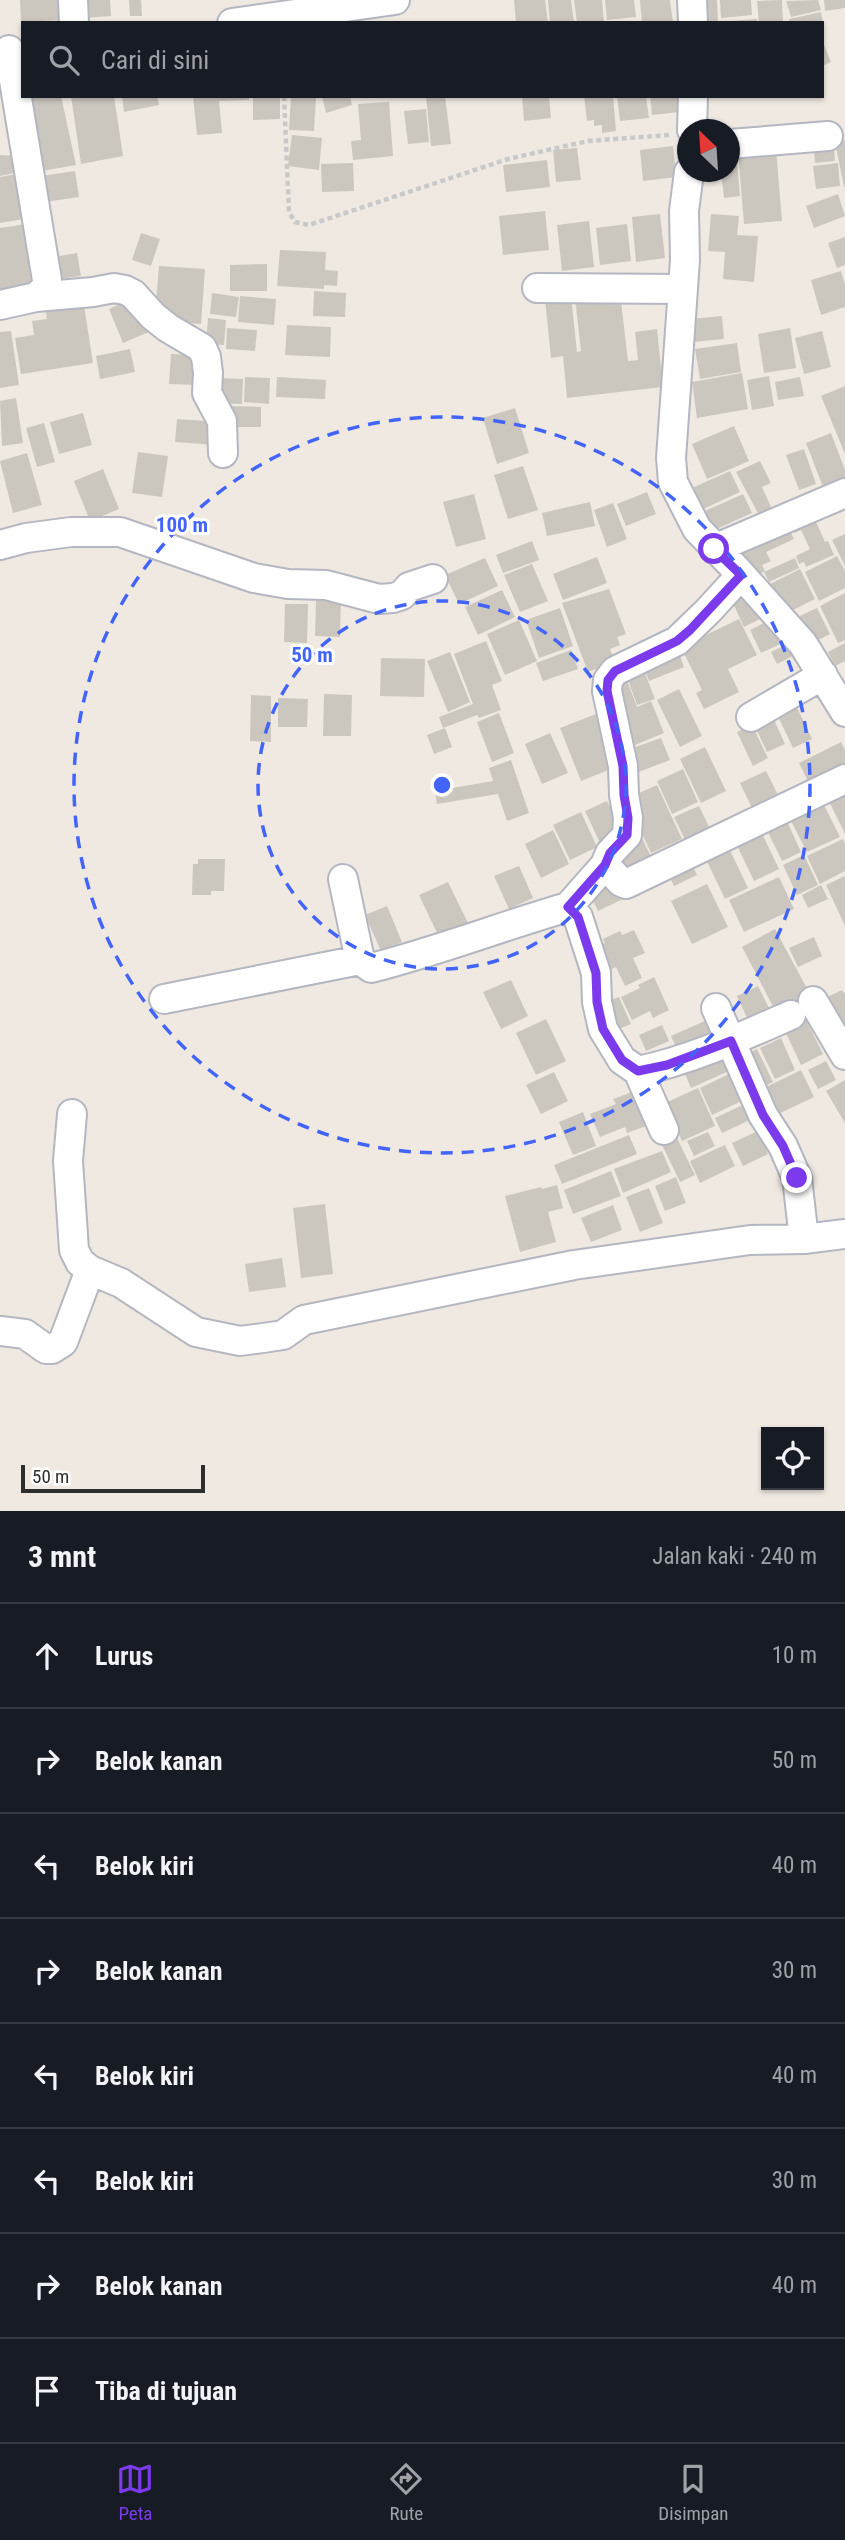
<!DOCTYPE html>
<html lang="id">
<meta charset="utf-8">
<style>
:root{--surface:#171b24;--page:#242831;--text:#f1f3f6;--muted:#9ea1a6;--line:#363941;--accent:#7c3aed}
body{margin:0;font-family:"Roboto Condensed",sans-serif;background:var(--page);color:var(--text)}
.controls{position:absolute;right:21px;bottom:21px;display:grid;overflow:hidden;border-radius:0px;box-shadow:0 2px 5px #0004}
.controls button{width:63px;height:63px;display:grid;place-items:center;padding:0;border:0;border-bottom:2px solid var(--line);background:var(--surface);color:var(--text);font:35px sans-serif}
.compass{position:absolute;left:677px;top:119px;width:63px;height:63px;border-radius:50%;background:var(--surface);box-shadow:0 2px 5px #0004;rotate:335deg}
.scale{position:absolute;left:21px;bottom:18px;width:184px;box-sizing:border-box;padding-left:7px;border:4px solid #2e2e2e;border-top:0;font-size:19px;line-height:24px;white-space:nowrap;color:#2e2e2e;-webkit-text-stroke:5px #fff;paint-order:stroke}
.stop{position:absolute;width:21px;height:21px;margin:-16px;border:5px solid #7c3aed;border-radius:50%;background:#fff}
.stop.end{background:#7c3aed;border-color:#fff;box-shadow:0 2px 7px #0008}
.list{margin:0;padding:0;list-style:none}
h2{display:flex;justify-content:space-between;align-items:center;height:91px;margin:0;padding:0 28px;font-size:30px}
h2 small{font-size:23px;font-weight:400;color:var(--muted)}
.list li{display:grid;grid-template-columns:46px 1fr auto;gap:21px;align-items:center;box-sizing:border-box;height:105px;padding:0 28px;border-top:2px solid var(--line)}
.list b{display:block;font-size:26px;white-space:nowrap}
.list em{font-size:23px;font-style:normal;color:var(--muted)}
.icon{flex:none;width:38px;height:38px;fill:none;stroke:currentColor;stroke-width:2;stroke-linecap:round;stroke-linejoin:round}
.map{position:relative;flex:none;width:845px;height:1511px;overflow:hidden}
.search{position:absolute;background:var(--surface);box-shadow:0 2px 5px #0004;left:21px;right:21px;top:21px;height:77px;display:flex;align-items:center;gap:18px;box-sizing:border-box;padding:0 24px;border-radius:0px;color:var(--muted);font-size:26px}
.sheet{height:931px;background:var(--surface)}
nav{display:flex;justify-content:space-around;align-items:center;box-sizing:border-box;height:98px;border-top:2px solid var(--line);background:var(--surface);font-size:19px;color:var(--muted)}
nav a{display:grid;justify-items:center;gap:4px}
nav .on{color:var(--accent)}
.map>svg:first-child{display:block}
.building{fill:#cbc7bf}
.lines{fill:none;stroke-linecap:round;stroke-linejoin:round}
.minor-casing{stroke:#b4b7c1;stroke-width:32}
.path{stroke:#c9c9c9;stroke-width:4.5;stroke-dasharray:5 3.5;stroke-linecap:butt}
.minor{stroke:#fff;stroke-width:28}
.route{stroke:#7c3aed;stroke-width:9}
.ring{fill:none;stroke:#4264fb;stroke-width:3.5;stroke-dasharray:12 9}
.centre{fill:#4264fb;stroke:#fff;stroke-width:3.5}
.ring-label{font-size:21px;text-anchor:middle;font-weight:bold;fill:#4264fb;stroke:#fff;stroke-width:6;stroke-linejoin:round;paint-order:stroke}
</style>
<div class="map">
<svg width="845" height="1511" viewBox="0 0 845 1511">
<rect width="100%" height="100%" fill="#efe9e1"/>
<!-- building -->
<path class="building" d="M20,0H62L63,20L21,22Z
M82,0H110L111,16L84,18Z
M129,0H141L142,16H130Z
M514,0H545L548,23H516Z
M548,0H571L574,23H550Z
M574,0H602L604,23H577Z
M605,0H634L636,17L607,20Z
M640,0H670L673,23H642Z
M698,0H717L718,23H699Z
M720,0H751L752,15L721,18Z
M782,0L783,23H759L757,1Z
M818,0L821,10L791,17L786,1Z
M824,0H845V8L825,11Z
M821,12L823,23H790L789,19Z
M757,19V23H728V21Z
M822,40L831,62L822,66Z
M25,96H61L76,165L31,173Z
M71,96H114L123,156L81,164Z
M122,96H157L159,105L124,112Z
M193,96H249V100L219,101L222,133L197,135Z
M253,96H280V119L253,120Z
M291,96H316L314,131L289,130Z
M322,96H350L352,105L326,113Z
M426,96H445L451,144L431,146Z
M522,96H549L551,118L524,121Z
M584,96H613L616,131L602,133V125L594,126V120L587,121Z
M617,96H646L649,118L620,121Z
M650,96H688L690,111L652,115Z
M389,102L393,156L353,160L351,141L361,140L358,104Z
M426,109L429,142L408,144L404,111Z
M292,135L322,138L319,170L288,166Z
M833,138L835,161L815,163L813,140Z
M845,140V187H844L835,142Z
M673,146L676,177L643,181L640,150Z
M577,148L581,180L556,182L553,150Z
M776,149L782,221L744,224L738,152Z
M0,155L22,156L25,171L0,176Z
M547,160L550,187L506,192L503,165Z
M737,160L740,196L724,198L721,172H730V161Z
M353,163L354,191L322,192L321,164Z
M838,163L840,186L816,189L813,166Z
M75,171L79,197L38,203L34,177Z
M27,172L35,217L0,223V177Z
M838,194L845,216L814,228L806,206Z
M545,211L549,250L503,255L499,216Z
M660,214L665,258L636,262L632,217Z
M711,214L739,216L737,235L758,236L754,282L723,279L725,252L708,251Z
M589,221L594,267L562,271L557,225Z
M33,223L37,252L27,253L33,288L0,293V228Z
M627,224L631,261L600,265L596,228Z
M141,233L160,239L151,266L132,260Z
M845,237V265L837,268L828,243Z
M280,250L326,252L325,270L338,271L337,286L324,285V289L277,286Z
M77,253L81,276L51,280L48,258Z
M267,264V291H230V265Z
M159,266L205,269L201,324L177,322V315L155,314Z
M841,271L845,285V307L821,315L811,280Z
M314,291L346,293L345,317L313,316Z
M212,293L239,297L236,317L210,314Z
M620,293L628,361L638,360L635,332L657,329L663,387L567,398L563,356L551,358L545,299L571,296L577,352L581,351L575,298Z
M240,296L276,299L274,325L238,322Z
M134,298L149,332L123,343L109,309Z
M83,299L93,363L21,374L15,338L34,335L32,321L47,319L45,305Z
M722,316L724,339L693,342L691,319Z
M208,318L226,320L224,345L206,344Z
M287,325L331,327L330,357L285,355Z
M227,328L257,330L255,351L226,349Z
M790,328L796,368L764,373L758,334Z
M11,331L19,385L0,388V332Z
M822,331L831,367L804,374L795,338Z
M737,343L741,372L700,379L695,349Z
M130,349L135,372L100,379L96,356Z
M171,354L198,355L197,385L169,384Z
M742,373L748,409L697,418L692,382Z
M769,376L774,406L752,410L747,380Z
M245,377L270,378L269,404L244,402Z
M277,377L326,380L325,399L276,397Z
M800,377L804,396L778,400L775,382Z
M218,378L243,379L242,404L217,403Z
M845,386V454L821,396Z
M16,398L23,443L2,446L0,401Z
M228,406L261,407V427H228Z
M515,408L529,453L497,464L483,418Z
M83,413L92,445L59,454L50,422Z
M177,419L219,422L217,445L175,442Z
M44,423L55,462L37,467L26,428Z
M734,426L749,461L707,479L692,444Z
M831,433L845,470V479L823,487L806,443Z
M804,449L816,484L799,490L786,455Z
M138,452L168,456L162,497L132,493Z
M27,453L42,505L13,513L0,461Z
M760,461L771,483L762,487L772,509L759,515L736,472Z
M523,466L538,510L508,519L494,475Z
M103,469L119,509L90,521L74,481Z
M730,471L740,492L701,510L692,488Z
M647,492L656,514L626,526L617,504Z
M474,494L486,539L456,547L443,502Z
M743,494L752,513L714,530L705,511Z
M590,502L595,526L547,536L542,513Z
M613,503L627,539L607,547L594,510Z
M813,515L825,542L828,541L834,555L806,567L804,562L799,564L796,556L810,549L801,530L794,533L791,526Z
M788,527L794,539L766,552L771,561L762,565L765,571L747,580L735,552Z
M845,534V566L832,540Z
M532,541L539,560L503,573L496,555Z
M837,556L845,571V588L819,601L805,572Z
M597,557L607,583L563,600L553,574Z
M485,558L498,586L459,604L445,575Z
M795,558L799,568L769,582L764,572Z
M532,564L548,601L520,612L504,575Z
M800,569L815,599L785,614L770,584Z
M609,589L626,634L617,637L620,645L610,649L615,662L588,672L562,603Z
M502,590L515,617L478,635L465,607Z
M750,592L762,618L744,627L732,601Z
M845,593V640L838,643L820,606Z
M316,600H341L340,637L315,636Z
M285,604H308L307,643L284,642Z
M560,608L573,646L539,658L526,620Z
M817,608L830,634L809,645L795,618Z
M776,617L787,641L761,653L750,630Z
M739,619L757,655L728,669L739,692L704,709L696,693L702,690L681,647Z
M519,620L537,661L505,675L487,634Z
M486,641L502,681L492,685L501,710L479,718L477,715L443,728L439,717L473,704L454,654Z
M793,641L799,653L777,664L771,652Z
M845,643V661L835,666L828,652Z
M677,648L684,667L649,681L642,662Z
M571,650L578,669L543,681L536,663Z
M450,652L470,702L448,712L427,661Z
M381,658L425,659L424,697L380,696Z
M643,668L655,699L637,705L626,674Z
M625,675L637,707L651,701L664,733L635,745L612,681Z
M679,689L702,736L680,747L657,700Z
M324,694L352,695L351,736H323Z
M251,695L271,696V742L250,741Z
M278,698L308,699L307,727H278Z
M794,701L812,739L793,748L775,710Z
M770,711L785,744L767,752L752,720Z
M499,713L514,753L492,762L477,722Z
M596,714L616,767L581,781L560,728Z
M752,725L768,758L753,766L737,732Z
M445,728L452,747L434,754L427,735Z
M550,733L568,773L542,784L525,744Z
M661,738L670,760L636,773L627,750Z
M841,742L845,750V775L813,791L799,763Z
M705,747L726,791L701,803L680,759Z
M511,760L529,813L507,821L498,794L437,804L435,791L493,781L489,768Z
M683,769L698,802L672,814L657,781Z
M766,771L779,797L753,810L740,783Z
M845,780V834L824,791Z
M657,785L682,839L651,853L626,799Z
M607,801L622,833L600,843L585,811Z
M824,805L840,837L807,852L791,821Z
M699,806L713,835L688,846L674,817Z
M581,812L597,847L570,860L553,825Z
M786,819L801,852L782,861L766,828Z
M758,825L779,869L754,881L733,837Z
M553,830L569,864L541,878L525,844Z
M642,838L655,865L630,877L617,849Z
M843,839L845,844V871L820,884L807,856Z
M726,842L748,888L725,899L703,853Z
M804,855L818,885L797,895L783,865Z
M689,858L697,875L674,886L666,869Z
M198,859H225L224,891H211V895H192L193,864H198Z
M519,866L533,898L509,909L494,876Z
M845,876V926L826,885Z
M615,877L625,898L598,911L588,890Z
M779,877L794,909L744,932L729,900Z
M448,882L469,925L440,939L419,895Z
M707,884L728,927L692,944L671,901Z
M821,885L828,899L808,908L802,895Z
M387,906L402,942L381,951L365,915Z
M775,929L811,996L777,1014L742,947Z
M634,930L645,953L633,958L642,978L625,986L616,967L605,972L594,948L605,943L603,939L620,931L622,935Z
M814,937L822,956L798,967L789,948Z
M654,977L669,1010L653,1018L650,1011L632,1020L621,997L640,988L638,985Z
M511,980L528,1016L501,1029L483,992Z
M758,986L771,1012L749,1022L737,996Z
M842,990L845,994V1025L833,1031L819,1001Z
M619,997L631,1024L616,1030L603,1003Z
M805,1018L823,1054L801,1065L784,1029Z
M546,1019L566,1061L536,1075L516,1033Z
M707,1020L715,1040L680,1056L671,1036Z
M662,1025L669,1041L646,1051L639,1035Z
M781,1038L795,1070L775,1079L760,1048Z
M720,1047L731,1070L691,1088L681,1065Z
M757,1049L773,1082L756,1090L741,1057Z
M826,1061L836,1080L818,1089L808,1070Z
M801,1070L814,1097L774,1116L762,1089Z
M554,1072L568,1101L541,1114L526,1085Z
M733,1072L746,1099L712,1115L700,1088Z
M845,1080V1123L826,1091Z
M698,1088L715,1126L682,1141L665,1103Z
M635,1091L649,1125L627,1133L625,1127L600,1137L590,1114L616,1104L613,1099Z
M747,1103L754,1118L722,1133L715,1118Z
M583,1112L596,1146L573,1155L559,1122Z
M758,1131L768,1154L743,1166L732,1143Z
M708,1132L715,1146L694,1156L687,1141Z
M629,1135L637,1154L562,1184L554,1165Z
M677,1138L695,1175L680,1182L662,1145Z
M725,1145L735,1166L700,1183L690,1161Z
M662,1151L671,1172L623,1193L614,1169Z
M611,1171L621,1196L573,1214L564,1190Z
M676,1177L686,1203L665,1211L655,1186Z
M557,1185L563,1208L548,1212L556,1242L520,1252L505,1196L541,1187L542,1189Z
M649,1188L663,1223L640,1232L626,1197Z
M325,1204L333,1274L301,1278L293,1208Z
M613,1205L622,1230L591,1242L581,1218Z
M282,1258L286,1287L249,1292L245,1264Z"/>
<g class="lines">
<defs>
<path id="minor" d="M73,0L74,23
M692,0L693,23
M232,23L395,0
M692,130L693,96
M730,144L828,136
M689,172L684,211L685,260L671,458L673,482L697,529L736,569L803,644L845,712
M537,288L683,289
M36,297L93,292L114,288L125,290L133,294L153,316L168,328L202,348L206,357L208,373L207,393L222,421L223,453
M0,305L36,297L47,287V280L9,50
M0,545L26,538L71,532H120L254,578L288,584L326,585L379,599L393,598L402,595L409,587L433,579
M714,549L845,493
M741,575L708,611L677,641L615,671L608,680L607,691L623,766L624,795L628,818L627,835L610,853L605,865L568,907L578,917L596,973L597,1002L603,1029L622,1060L638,1071C691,1060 741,1037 791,1015
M751,717L823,675
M605,865L621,882L626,884L845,779
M343,879L360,960L371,968C438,951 502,926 568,907
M164,999L360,960
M813,1001L845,1055
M716,1008L763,1115L783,1146L797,1178L804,1239
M638,1071L664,1130
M72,1114L68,1161L74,1250L80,1262L90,1270L121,1283L196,1332L240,1341L263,1338L283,1335L304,1320L574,1265L750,1240L804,1239L845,1234
M0,1331L25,1334L46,1349H52L63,1342L90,1270"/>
</defs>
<!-- minor casing -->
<use href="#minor" class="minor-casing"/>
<!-- path -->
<path class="path" d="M284,96L289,212L295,222L309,225L508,159L588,141L669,135"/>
<!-- minor -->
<use href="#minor" class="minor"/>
</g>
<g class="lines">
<!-- route -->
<path class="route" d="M714,549L741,575L690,630L677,641L615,671L608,680L607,691L623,766L624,795L628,818L627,835L610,853L605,865L568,907L578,917L596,973L597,1002L603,1029L622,1060L638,1071L667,1065L731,1041L763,1115L783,1146L797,1178"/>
</g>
<!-- distance rings -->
<g class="ring">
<circle cx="442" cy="785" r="184"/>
<circle cx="442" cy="785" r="368"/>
</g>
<circle cx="442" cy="785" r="10" class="centre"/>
<g class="ring-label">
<text x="182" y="532">100 m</text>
<text x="312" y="662">50 m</text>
</g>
</svg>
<div class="controls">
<button><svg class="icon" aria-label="locate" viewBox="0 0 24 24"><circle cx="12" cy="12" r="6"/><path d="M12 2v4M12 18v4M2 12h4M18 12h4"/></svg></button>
</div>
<svg class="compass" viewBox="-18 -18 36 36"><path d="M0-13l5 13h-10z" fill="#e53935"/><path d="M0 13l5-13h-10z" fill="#9ea1a6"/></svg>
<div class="scale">50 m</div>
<div class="stop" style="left:714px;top:549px"></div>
<div class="stop end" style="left:797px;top:1178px"></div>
<div class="search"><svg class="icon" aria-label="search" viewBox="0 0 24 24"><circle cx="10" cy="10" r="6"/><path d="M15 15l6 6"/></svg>Cari di sini</div>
</div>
<section class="sheet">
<h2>3 mnt<small>Jalan kaki · 240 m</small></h2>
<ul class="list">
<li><svg class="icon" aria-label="ahead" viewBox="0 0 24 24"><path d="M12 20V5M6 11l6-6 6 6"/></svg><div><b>Lurus</b></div><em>10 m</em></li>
<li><svg class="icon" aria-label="right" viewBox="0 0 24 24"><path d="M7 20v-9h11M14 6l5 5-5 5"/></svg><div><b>Belok kanan</b></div><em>50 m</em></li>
<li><svg class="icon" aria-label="left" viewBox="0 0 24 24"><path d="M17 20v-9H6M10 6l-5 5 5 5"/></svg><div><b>Belok kiri</b></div><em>40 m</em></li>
<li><svg class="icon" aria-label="right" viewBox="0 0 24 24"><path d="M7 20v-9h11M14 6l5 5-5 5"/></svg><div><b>Belok kanan</b></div><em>30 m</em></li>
<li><svg class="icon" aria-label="left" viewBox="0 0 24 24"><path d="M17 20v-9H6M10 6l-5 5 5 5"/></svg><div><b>Belok kiri</b></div><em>40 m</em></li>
<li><svg class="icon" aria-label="left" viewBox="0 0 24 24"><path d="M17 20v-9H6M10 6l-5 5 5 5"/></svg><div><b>Belok kiri</b></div><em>30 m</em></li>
<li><svg class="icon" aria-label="right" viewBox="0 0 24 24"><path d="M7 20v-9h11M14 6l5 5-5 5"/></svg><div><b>Belok kanan</b></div><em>40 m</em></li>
<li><svg class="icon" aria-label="arrive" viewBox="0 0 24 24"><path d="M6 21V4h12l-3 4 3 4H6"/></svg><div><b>Tiba di tujuan</b></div></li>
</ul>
</section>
<nav>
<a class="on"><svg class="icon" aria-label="map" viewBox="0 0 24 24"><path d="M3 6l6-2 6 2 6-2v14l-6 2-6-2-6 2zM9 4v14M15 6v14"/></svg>Peta</a>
<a><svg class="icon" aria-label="directions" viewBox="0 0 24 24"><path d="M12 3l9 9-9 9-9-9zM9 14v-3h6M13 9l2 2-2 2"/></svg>Rute</a>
<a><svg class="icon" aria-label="saved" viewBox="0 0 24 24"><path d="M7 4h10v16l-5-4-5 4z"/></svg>Disimpan</a>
</nav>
